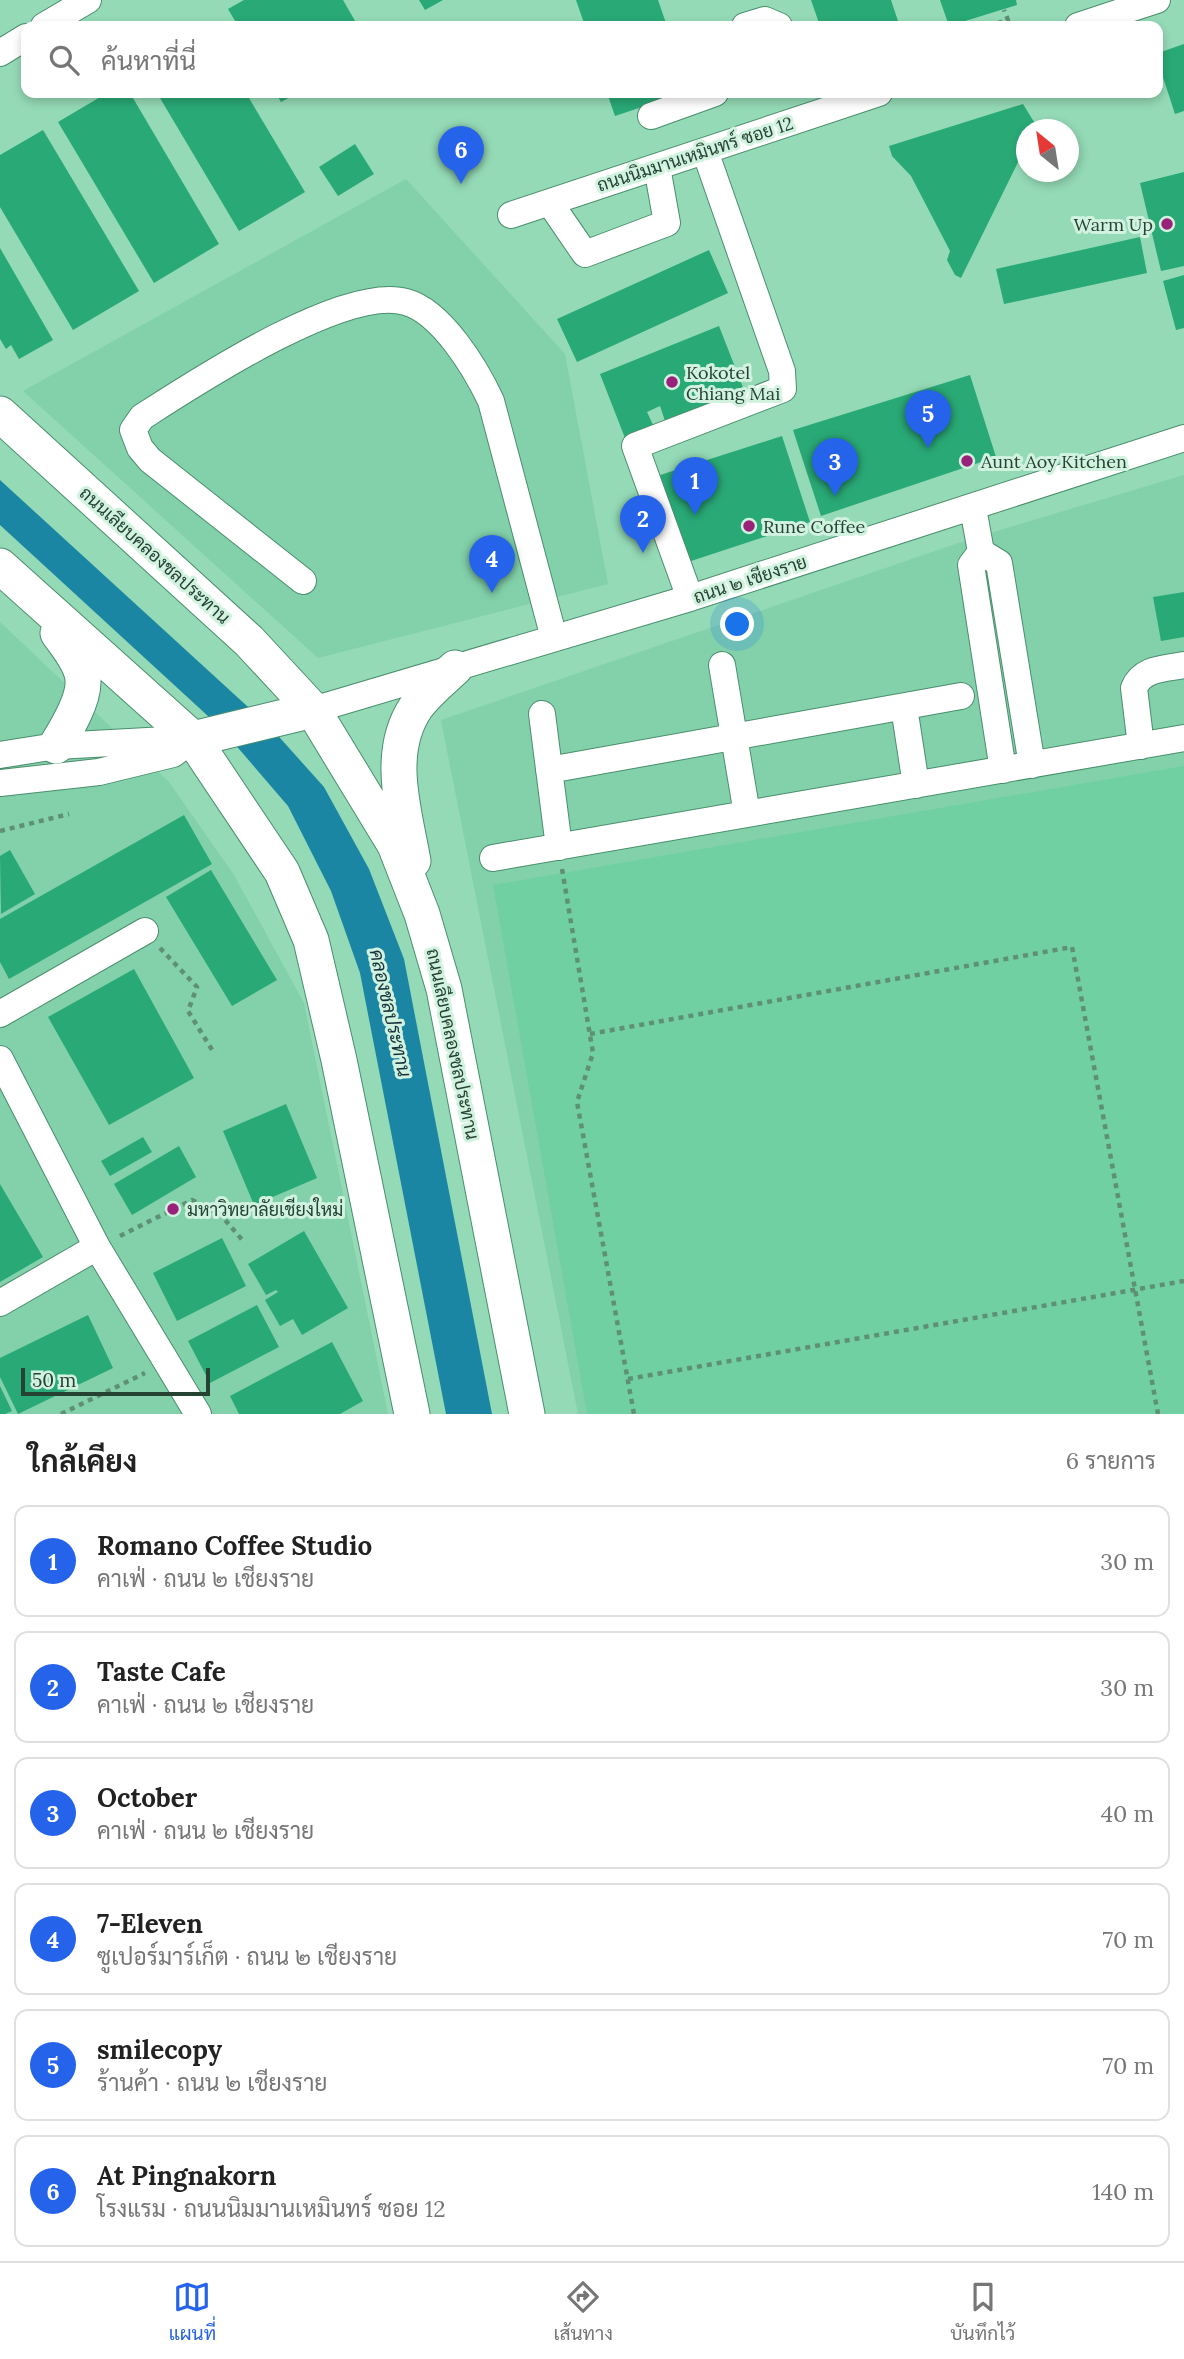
<!DOCTYPE html>
<html lang="th">
<meta charset="utf-8">
<style>
:root{--surface:#fff;--page:#f6f6f6;--text:#222;--muted:#767676;--line:#e0e0e0;--accent:#2563eb}
body{margin:0;font-family:Lora,Sarabun,serif;background:var(--page);color:var(--text)}
.compass{position:absolute;left:1016px;top:119px;width:63px;height:63px;border-radius:50%;background:var(--surface);box-shadow:0 4px 10px #0003;rotate:330deg}
.scale{position:absolute;left:21px;bottom:18px;width:189px;box-sizing:border-box;padding-left:7px;border:4px solid #254233;border-top:0;font-size:19px;line-height:24px;white-space:nowrap;color:#254233;-webkit-text-stroke:5px #d0f2df;paint-order:stroke}
.you{position:absolute;left:738px;top:625px;width:24px;height:24px;margin:-18px;border:5px solid #fff;border-radius:50%;background:#1a73e8;box-shadow:0 0 0 10px #1a73e833}
.badge{display:grid;place-items:center;width:46px;height:46px;border-radius:50%;background:var(--accent);color:#fff;font-size:23px;font-weight:700}
.pin{position:absolute;translate:-50% -58px;filter:drop-shadow(0 2px 4px #0008)}
.pin::after{content:'';position:absolute;top:37px;width:24px;height:21px;background:inherit;clip-path:polygon(0 0,100% 0,50% 100%)}
.list{margin:0;padding:0;list-style:none}
h2{display:flex;justify-content:space-between;align-items:center;height:91px;margin:0;padding:0 28px;font-size:30px}
h2 small{font-size:23px;font-weight:400;color:var(--muted)}
.list li{display:grid;grid-template-columns:46px 1fr auto;gap:21px;align-items:center;box-sizing:border-box;height:112px;margin:0 14px 14px;padding:0 14px;border:2px solid var(--line);border-radius:14px}
.list b{display:block;font-size:26px;white-space:nowrap}
.list p{margin:0;font-size:23px;white-space:nowrap;color:var(--muted)}
.list em{font-size:23px;font-style:normal;color:var(--muted)}
.icon{flex:none;width:38px;height:38px;fill:none;stroke:currentColor;stroke-width:2;stroke-linecap:round;stroke-linejoin:round}
.map{position:relative;flex:none;width:1184px;height:1414px;overflow:hidden}
.search{position:absolute;background:var(--surface);box-shadow:0 4px 10px #0003;left:21px;right:21px;top:21px;height:77px;display:flex;align-items:center;gap:18px;box-sizing:border-box;padding:0 24px;border-radius:14px;color:var(--muted);font-size:26px}
.sheet{height:847px;background:var(--surface)}
nav{display:flex;justify-content:space-around;align-items:center;box-sizing:border-box;height:98px;border-top:2px solid var(--line);background:var(--surface);font-size:19px;color:var(--muted)}
nav a{display:grid;justify-items:center;gap:4px}
nav .on{color:var(--accent)}
.map>svg:first-child{display:block}
.built{fill:#82d1aa}
.green{fill:#70d0a2}
.water{fill:#1b86a3}
.building{fill:#29a976}
.lines{fill:none;stroke-linecap:round;stroke-linejoin:round}
.minor-casing{stroke:#4a8e6d;stroke-width:28}
.major-casing{stroke:#4a8e6d;stroke-width:37}
.path{stroke:#5e9076;stroke-width:4.5;stroke-dasharray:5 5;stroke-linecap:butt}
.minor{stroke:#fff;stroke-width:26}
.major{stroke:#fff;stroke-width:35}
.poi-dot{fill:#9a217a;stroke:#d0f2df;stroke-width:2.5}
.labels{text-anchor:middle;dominant-baseline:central;stroke-width:6;stroke-linejoin:round;paint-order:stroke}
.street-label{font-size:18px;fill:#254233;stroke:#d0f2df}
.poi-label{font-size:18px;fill:#254233;stroke:#d0f2df;text-anchor:start}
.water-label{font-size:19px;font-style:italic;fill:#15323c;stroke:#d0f2df}
</style>
<div class="map">
<svg width="1184" height="1414" viewBox="0 0 1184 1414">
<rect width="100%" height="100%" fill="#94dab6"/>
<!-- built -->
<path class="built" d="M406,179L565,354L608,584L318,658L23,391Z
M1184,475V1414H578L441,720L967,540Z
M0,622L169,782L234,875L304,1003L388,1414H0Z"/>
<!-- green -->
<path class="green" d="M1184,766V1414H587L493,885Z"/>
<!-- water -->
<path class="water" d="M0,480L272,729L324,787L369,869L404,959L492,1414H446L360,973L331,891L288,806L221,728L0,525Z"/>
<!-- building -->
<path class="building" d="M244,0H343L358,26H238L228,9Z
M419,0H443L425,10Z
M576,0H658L667,26H585Z
M811,0H891L898,21L882,26H820Z
M940,0H1016L1017,5L949,26Z
M1184,44V111L1175,114L1158,62V53Z
M107,93H130L219,244L154,283L58,122Z
M157,93H246L305,192L239,231Z
M276,93H298L281,102Z
M607,93H684L615,116Z
M1023,104L1039,130H1026V146L961,278L955,275L947,260L950,251L911,176L892,156L889,146Z
M43,130L139,291L73,330L0,207V155Z
M355,144L374,174L338,196L319,167Z
M1184,172V266L1161,271L1140,183Z
M1140,237L1147,273L1004,304L996,269Z
M0,248L53,340L19,359L11,345L6,349L0,339Z
M709,250L728,293L577,362L557,319Z
M1184,275V328L1176,330L1163,281Z
M719,326L744,390L665,421L660,406L647,412L654,427L625,438L600,374Z
M970,375L996,457L821,516L793,430Z
M782,436L810,522L682,564L654,477Z
M1184,592V637L1161,641L1153,597Z
M184,815L212,864L9,979L0,962V919Z
M10,850L35,894L1,914L0,856Z
M211,870L277,980L232,1006L166,897Z
M134,969L194,1078L109,1125L48,1017Z
M286,1104L317,1178L254,1205L223,1131Z
M143,1137L152,1152L110,1176L101,1161Z
M179,1146L196,1177L132,1215L114,1184Z
M0,1184L43,1257L0,1282Z
M304,1231L348,1308L302,1335L293,1319L280,1326L265,1300L278,1292L276,1290L266,1295L248,1264Z
M222,1238L246,1286L177,1321L153,1273Z
M257,1305L279,1347L210,1383L188,1341Z
M88,1315L113,1368L18,1414L0,1377V1358Z
M332,1342L363,1401L340,1414H239L230,1396Z
M0,1386L12,1411L5,1414H0Z"/>
<g class="lines">
<defs>
<path id="minor" d="M44,26L88,0
M745,26L765,20L779,26
M1078,26L1157,0
M0,53L26,37
M651,116L715,93
M550,203L585,254L667,223L657,167
M511,215L879,93
M973,508L981,552L971,565L1003,770
M981,552L999,563L1032,765
M303,581L150,460L140,448L133,430L142,417C195,383 345,284 406,302C442,312 476,369 491,401L554,638
M690,598L635,446L783,389L782,371L705,151
M722,665L747,814
M904,707L916,785
M313,710L690,598L1184,438
M542,714L559,847
M1141,746L1134,688C1142,668 1164,669 1184,665
M0,755L56,746L184,739
M549,770L961,696
M0,783L99,772L173,754L193,739
M493,858L1184,738
M0,1014L145,931
M0,1059L97,1247L198,1414
M0,1303L97,1247"/>
<path id="major" d="M0,414L249,641L313,710L395,845L422,914L444,989L527,1414
M0,566L193,739L282,872L311,940L339,1060L412,1414
M193,739L313,710
M56,746C66,730 84,700 83,681C83,664 67,646 58,633
M413,861C404,810 385,753 416,707C426,693 442,680 455,668"/>
</defs>
<!-- minor casing -->
<use href="#minor" class="minor-casing"/>
<!-- major casing -->
<use href="#major" class="major-casing"/>
<!-- path -->
<path class="path" d="M988,26L1008,20L1004,10
M0,831L69,814
M562,869L593,1053L577,1102L634,1414
M160,948L197,987L188,1011L214,1053
M590,1034L1072,947L1158,1414
M120,1236L192,1200L220,1214L244,1242
M628,1379L1184,1281
M61,1414L145,1373"/>
<!-- minor -->
<use href="#minor" class="minor"/>
<!-- major -->
<use href="#major" class="major"/>
</g>
<!-- markers -->
<g class="poi-dot">
<circle cx="1167" cy="224" r="7"/>
<circle cx="672" cy="382" r="7"/>
<circle cx="967" cy="461" r="7"/>
<circle cx="749" cy="526" r="7"/>
<circle cx="173" cy="1209" r="7"/>
</g>
<g class="labels">
<!-- street labels -->
<g class="street-label">
<text transform="translate(695 154) rotate(-18)">ถนนนิมมานเหมินทร์ ซอย 12</text>
<text transform="translate(155 555) rotate(42)">ถนนเลียบคลองชลประทาน</text>
<text transform="translate(750 579) rotate(-18)">ถนน ๒ เชียงราย</text>
<text transform="translate(453 1044) rotate(78)">ถนนเลียบคลองชลประทาน</text>
</g>
<!-- poi labels -->
<g class="poi-label">
<text x="1153" y="224" text-anchor="end">Warm Up</text>
<text x="686" y="372">Kokotel<tspan x="686" dy="21">Chiang Mai</tspan></text>
<text x="981" y="461">Aunt Aoy Kitchen</text>
<text x="763" y="526">Rune Coffee</text>
<text x="187" y="1209">มหาวิทยาลัยเชียงใหม่</text>
</g>
<!-- water labels -->
<g class="water-label">
<text transform="translate(391 1013) rotate(77)">คลองชลประทาน</text>
</g>
</g>
</svg>
<svg class="compass" viewBox="-18 -18 36 36"><path d="M0-13l5 13h-10z" fill="#e53935"/><path d="M0 13l5-13h-10z" fill="#767676"/></svg>
<div class="scale">50 m</div>
<div class="you"></div>
<div class="pin badge" style="left:695px;top:515px">1</div>
<div class="pin badge" style="left:643px;top:553px">2</div>
<div class="pin badge" style="left:835px;top:496px">3</div>
<div class="pin badge" style="left:492px;top:593px">4</div>
<div class="pin badge" style="left:928px;top:448px">5</div>
<div class="pin badge" style="left:461px;top:184px">6</div>
<div class="search"><svg class="icon" aria-label="search" viewBox="0 0 24 24"><circle cx="10" cy="10" r="6"/><path d="M15 15l6 6"/></svg>ค้นหาที่นี่</div>
</div>
<section class="sheet">
<h2>ใกล้เคียง<small>6 รายการ</small></h2>
<ul class="list">
<li><span class="badge">1</span><div><b>Romano Coffee Studio</b><p>คาเฟ่ · ถนน ๒ เชียงราย</p></div><em>30 m</em></li>
<li><span class="badge">2</span><div><b>Taste Cafe</b><p>คาเฟ่ · ถนน ๒ เชียงราย</p></div><em>30 m</em></li>
<li><span class="badge">3</span><div><b>October</b><p>คาเฟ่ · ถนน ๒ เชียงราย</p></div><em>40 m</em></li>
<li><span class="badge">4</span><div><b>7-Eleven</b><p>ซูเปอร์มาร์เก็ต · ถนน ๒ เชียงราย</p></div><em>70 m</em></li>
<li><span class="badge">5</span><div><b>smilecopy</b><p>ร้านค้า · ถนน ๒ เชียงราย</p></div><em>70 m</em></li>
<li><span class="badge">6</span><div><b>At Pingnakorn</b><p>โรงแรม · ถนนนิมมานเหมินทร์ ซอย 12</p></div><em>140 m</em></li>
</ul>
</section>
<nav>
<a class="on"><svg class="icon" aria-label="map" viewBox="0 0 24 24"><path d="M3 6l6-2 6 2 6-2v14l-6 2-6-2-6 2zM9 4v14M15 6v14"/></svg>แผนที่</a>
<a><svg class="icon" aria-label="directions" viewBox="0 0 24 24"><path d="M12 3l9 9-9 9-9-9zM9 14v-3h6M13 9l2 2-2 2"/></svg>เส้นทาง</a>
<a><svg class="icon" aria-label="saved" viewBox="0 0 24 24"><path d="M7 4h10v16l-5-4-5 4z"/></svg>บันทึกไว้</a>
</nav>
